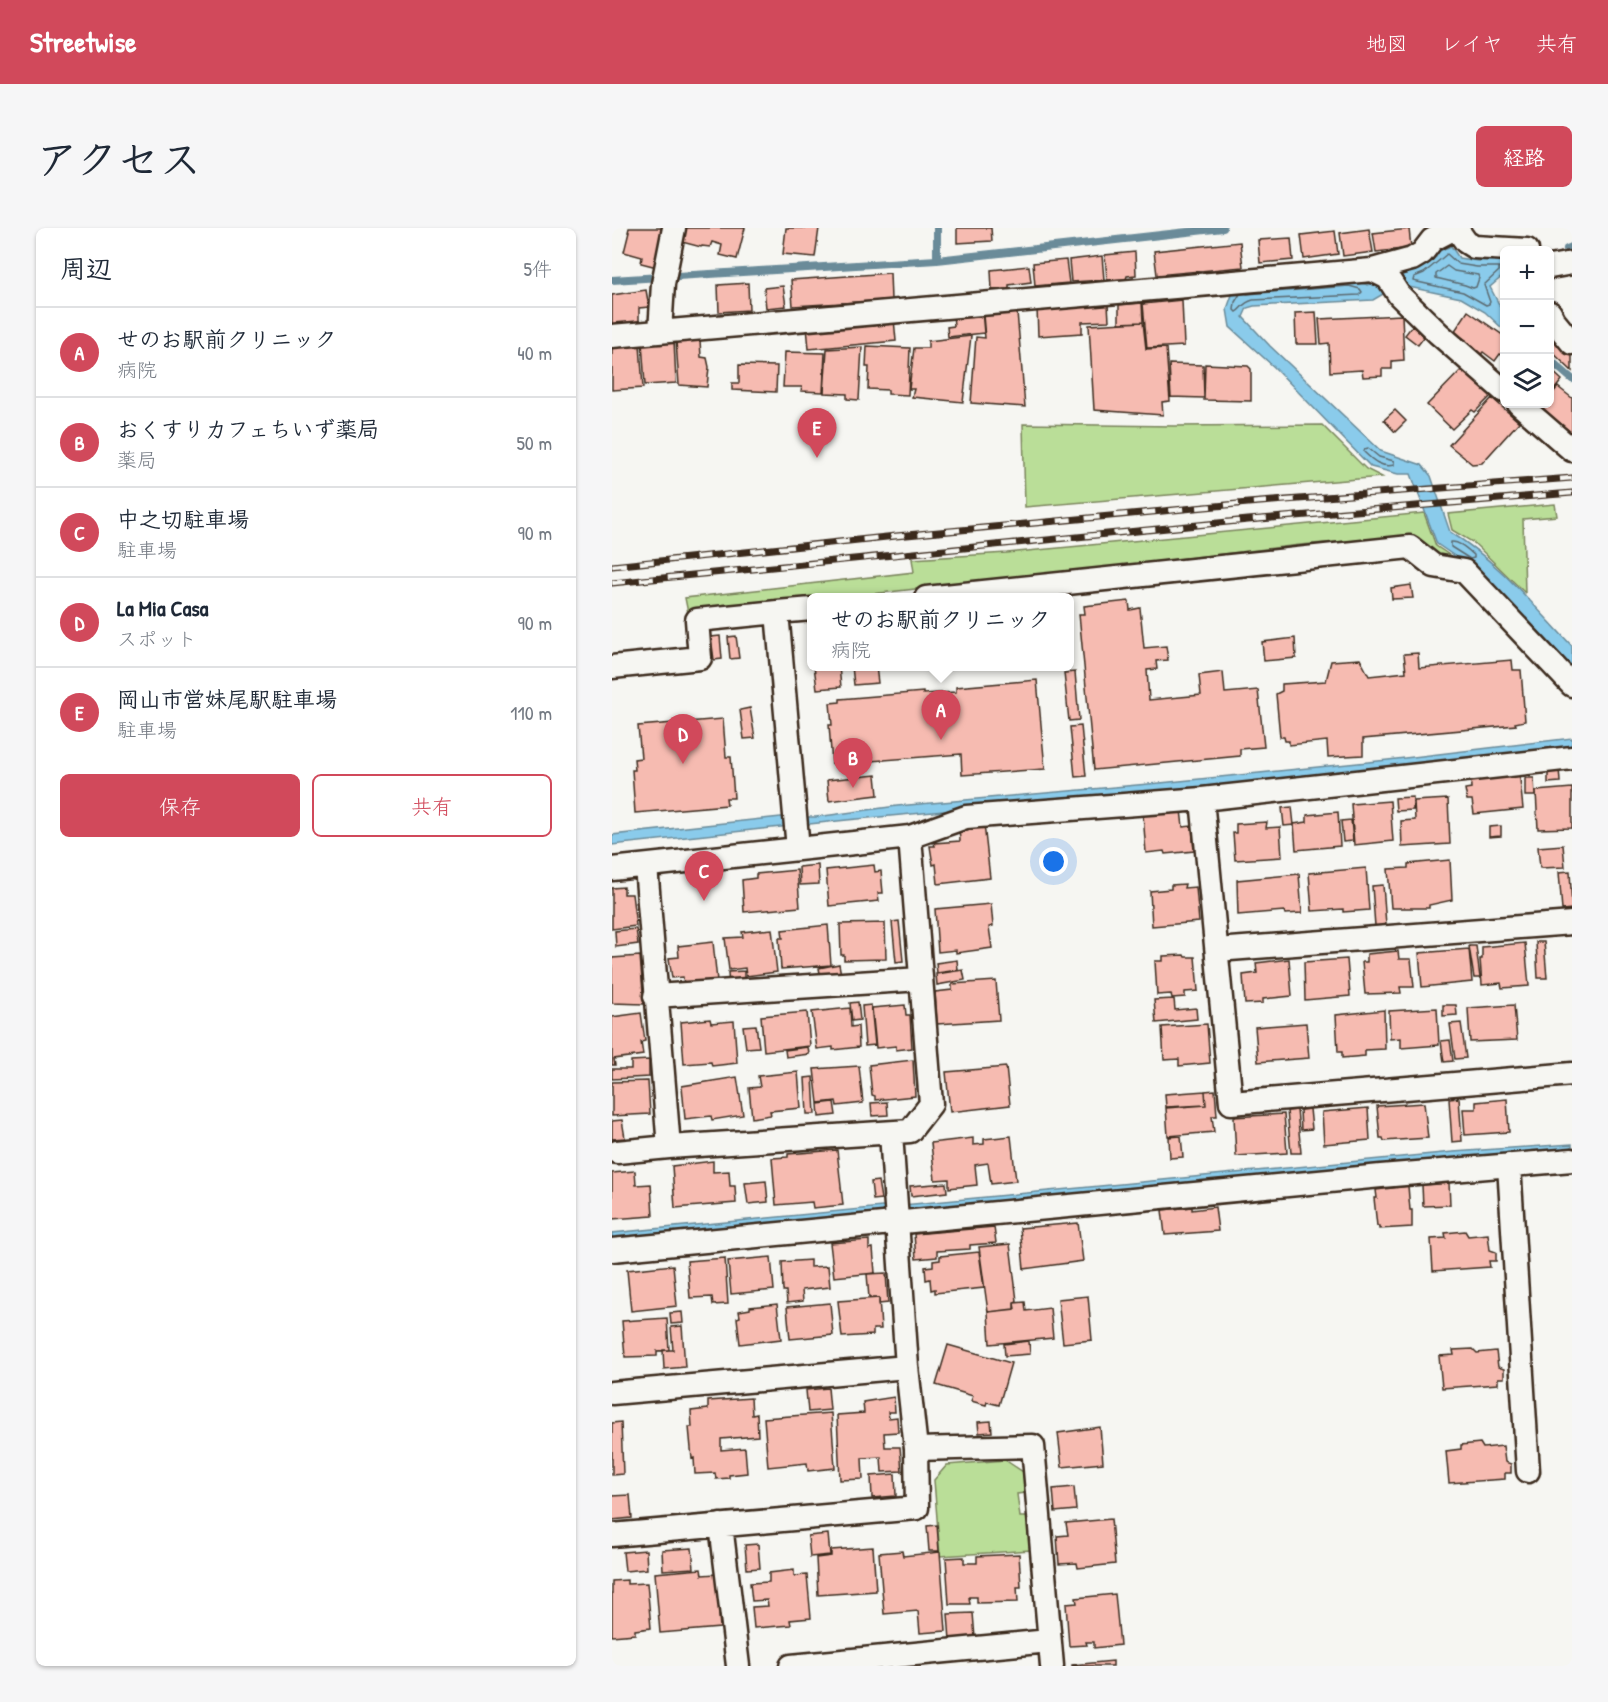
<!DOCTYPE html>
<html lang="ja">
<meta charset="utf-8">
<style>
:root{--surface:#fff;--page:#f6f6f7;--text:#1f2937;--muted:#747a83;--line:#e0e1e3;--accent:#d1495b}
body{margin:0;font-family:"Patrick Hand","Klee One",sans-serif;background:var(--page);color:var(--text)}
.controls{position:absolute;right:18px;top:18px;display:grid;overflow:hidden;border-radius:9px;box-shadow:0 2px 4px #0004}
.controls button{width:54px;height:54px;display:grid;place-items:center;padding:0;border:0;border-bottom:2px solid var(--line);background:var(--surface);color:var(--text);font:30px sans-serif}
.you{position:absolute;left:442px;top:634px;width:21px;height:21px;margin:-15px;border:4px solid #fff;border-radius:50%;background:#1a73e8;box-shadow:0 0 0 9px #1a73e833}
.badge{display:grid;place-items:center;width:39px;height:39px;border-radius:50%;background:var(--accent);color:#fff;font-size:20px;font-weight:700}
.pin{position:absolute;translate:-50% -50px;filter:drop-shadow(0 2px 3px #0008)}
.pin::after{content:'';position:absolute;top:32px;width:21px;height:18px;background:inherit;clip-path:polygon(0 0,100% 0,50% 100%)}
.popup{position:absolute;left:195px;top:365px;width:267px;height:78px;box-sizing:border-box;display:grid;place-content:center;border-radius:9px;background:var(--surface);filter:drop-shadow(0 2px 4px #0005);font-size:20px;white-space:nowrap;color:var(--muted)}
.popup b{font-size:22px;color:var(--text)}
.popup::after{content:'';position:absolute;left:50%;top:100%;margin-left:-12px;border:12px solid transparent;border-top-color:var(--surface)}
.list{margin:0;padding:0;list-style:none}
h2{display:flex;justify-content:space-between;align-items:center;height:78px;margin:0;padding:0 24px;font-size:26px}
h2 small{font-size:20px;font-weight:400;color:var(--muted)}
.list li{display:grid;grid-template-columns:39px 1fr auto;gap:18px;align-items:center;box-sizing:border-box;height:90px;padding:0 24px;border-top:2px solid var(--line)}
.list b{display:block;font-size:22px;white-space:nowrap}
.list p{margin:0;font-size:20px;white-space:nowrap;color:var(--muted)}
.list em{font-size:20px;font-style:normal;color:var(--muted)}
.actions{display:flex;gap:12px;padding:18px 24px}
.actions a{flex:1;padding:14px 0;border:2px solid var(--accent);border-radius:9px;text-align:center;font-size:21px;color:var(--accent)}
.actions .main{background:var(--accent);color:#fff}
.icon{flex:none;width:33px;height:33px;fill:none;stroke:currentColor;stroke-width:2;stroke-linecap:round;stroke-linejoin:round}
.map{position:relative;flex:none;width:960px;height:1438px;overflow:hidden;border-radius:9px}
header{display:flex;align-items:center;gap:36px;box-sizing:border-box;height:84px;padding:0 30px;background:var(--accent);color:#fff}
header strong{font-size:28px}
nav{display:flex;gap:33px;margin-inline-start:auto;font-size:21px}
.intro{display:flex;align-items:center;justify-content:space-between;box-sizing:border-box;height:144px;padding:0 36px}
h1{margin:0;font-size:42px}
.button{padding:15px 27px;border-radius:9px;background:var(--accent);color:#fff;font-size:21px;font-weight:700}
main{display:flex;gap:36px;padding:0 36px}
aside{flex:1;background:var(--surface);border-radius:9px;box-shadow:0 2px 4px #0004}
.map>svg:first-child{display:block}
.green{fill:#bade98;stroke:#7a845b;stroke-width:1.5}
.water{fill:#8acbeb;stroke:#6a8b99;stroke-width:1.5}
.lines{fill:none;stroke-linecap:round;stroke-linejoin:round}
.shore{stroke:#5b6a70;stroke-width:1.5}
.stream{stroke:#6a8b99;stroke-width:8}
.building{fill:#f6bbb1;stroke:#3b2a1e;stroke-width:1.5}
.minor-casing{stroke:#3b2a1e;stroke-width:27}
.minor{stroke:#f6f6f2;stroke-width:22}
.rail-casing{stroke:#3b2a1e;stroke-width:7}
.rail{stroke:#f6f6f2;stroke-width:4.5;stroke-dasharray:14;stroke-linecap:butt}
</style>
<header>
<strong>Streetwise</strong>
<nav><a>地図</a><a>レイヤ</a><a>共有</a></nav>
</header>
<div class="intro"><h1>アクセス</h1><a class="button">経路</a></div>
<main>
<aside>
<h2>周辺<small>5件</small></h2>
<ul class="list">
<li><span class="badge">A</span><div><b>せのお駅前クリニック</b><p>病院</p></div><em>40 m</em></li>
<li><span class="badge">B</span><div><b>おくすりカフェちいず薬局</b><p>薬局</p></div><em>50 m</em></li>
<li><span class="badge">C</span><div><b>中之切駐車場</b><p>駐車場</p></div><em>90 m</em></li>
<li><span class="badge">D</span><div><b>La Mia Casa</b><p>スポット</p></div><em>90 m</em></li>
<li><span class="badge">E</span><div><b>岡山市営妹尾駅駐車場</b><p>駐車場</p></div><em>110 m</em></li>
</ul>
<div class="actions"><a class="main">保存</a><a>共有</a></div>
</aside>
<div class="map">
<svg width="960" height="1438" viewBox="0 0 960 1438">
<rect width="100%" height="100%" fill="#f6f6f2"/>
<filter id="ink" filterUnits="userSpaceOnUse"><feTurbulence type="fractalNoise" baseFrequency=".0167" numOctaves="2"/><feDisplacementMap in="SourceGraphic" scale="12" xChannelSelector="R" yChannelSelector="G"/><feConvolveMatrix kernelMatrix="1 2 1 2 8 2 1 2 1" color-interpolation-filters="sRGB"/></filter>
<g filter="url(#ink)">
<!-- green -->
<path class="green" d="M411,196L562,198L710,197L754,241L770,249L413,279Z
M943,276L945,288L911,291L913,365L862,315L840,302L836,286Z
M812,285L824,318L852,337L833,332L798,308L688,317L242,368L200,370V373L76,385L73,370L302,344L300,331L395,325Z
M393,1232L411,1244L413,1265L405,1266L408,1289H416L419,1322L328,1328L322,1252L335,1237Z"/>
<!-- water -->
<path class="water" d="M839,18L847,30L866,33L892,32V47L878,59L892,86V102L873,84L849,70L797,59L771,66L761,72L642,78L635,80L631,89L658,118L769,223L810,237L819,248L838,304C886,333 922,378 960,418V444L860,340L825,316L799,246H786L759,239L662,139L618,99L615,81L621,64L738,52L756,57L791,46L809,40L824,29L827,23Z
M960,510V525L235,592L0,617V607L169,589H204L285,578L548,555L776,532Z
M960,916V924L0,1013V1005L841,924Z"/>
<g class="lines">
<!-- shore -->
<path class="shore" d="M835,26L846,36L865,39H887V43L872,57L878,74L877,76L874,77L851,64L801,53L802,49L812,45Z
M835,38L842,43L866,47L867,50L864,59L861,60L853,57L824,50V46Z
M628,66L623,74L622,82L624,84C629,82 630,75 641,72L747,67L750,64L748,61L737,58L635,66
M756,220L767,229L782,233V237C770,240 761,233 752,224L753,221Z
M839,314C847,313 856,322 862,327V330L858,331L839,319Z"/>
<!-- stream -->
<path class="stream" d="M955,21L960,19
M325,32V0
M0,52L325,32L611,0
M938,132L960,151"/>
</g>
<!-- building -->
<path class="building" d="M17,0H55L45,39L29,35L30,29L12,24L17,4H16Z
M73,0H133L125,31L108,27L110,17L100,14L98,19L90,18L89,19L70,14Z
M174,0H207L203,29L171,26Z
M345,0H379L380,13L345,15Z
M757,1L761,24L731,28L728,5Z
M797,1L799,20L764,24L761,5Z
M723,3L726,26L692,31L689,7Z
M679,10L681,32L648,35L646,12Z
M628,14L631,39L545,47L542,23Z
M523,24L524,47L515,48L514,51L495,52L493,27Z
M490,28L492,52L459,54L457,32Z
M454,32L457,55L423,58L421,35Z
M417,38L419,54L397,57V61L380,62L379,42Z
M278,45L279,72L181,78L179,52Z
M136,55L137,82L107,84L106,57Z
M171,58L174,78L154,80L152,60Z
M34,62L37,79L27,80V93L0,97V67Z
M570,72L572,118L535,120L531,76Z
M530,75L531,94L507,95V77Z
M496,76L497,93L470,94V105L426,108L425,80Z
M370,83L372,105L336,109L335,99L342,98L341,86Z
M856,83L892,108V128L888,126L883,133L871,124L867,129L851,118L854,112L842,104Z
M405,84L413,179L359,175L364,109L373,110L371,87Z
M704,84L706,116H684L683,85Z
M790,87L792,132L780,133V141H770V148L751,149L750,142L718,144L717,115L709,116L707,91Z
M282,91L284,113L197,121L195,99Z
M531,94L534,121L554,120L558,173L550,174L551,187L482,182L477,97Z
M800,98L813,108L806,117L793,107Z
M359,108L351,174L300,169L302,161H297L302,120H316V113Z
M941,108L960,124V143L938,122V112Z
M62,112L64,155L33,157L30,114Z
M88,112L89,129L95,130L97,139L95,159L67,157L64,113Z
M28,117L31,160L0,162V119Z
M255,118L298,120L296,167L276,166V162L256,161L257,139H254Z
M250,119L247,172L235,171V166L212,165L215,121Z
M173,124L213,125L211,164L189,163L190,159H171Z
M557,136L591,137L592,170L559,169Z
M593,136L636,138L639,141V173L592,172Z
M127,137L165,138L164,164L120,162V155H127Z
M851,140L879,168L863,184L860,182L840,201L815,177Z
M938,141L950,152L938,167Z
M946,159L960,170V205L928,179L931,176H938V168Z
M880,170L907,194L870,235L860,236L837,217Z
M783,182L794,193L783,204L772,192Z
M799,357L801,370L780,371L779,360Z
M517,373L518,382L528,380L532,420L554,418L556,432L544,433L545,441L535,442L537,472L589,467L587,447L611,444L613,465L646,462L652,519L628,521V528L482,542L467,386H473L472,378Z
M108,408L110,431L102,432L99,409Z
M124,408L127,430L118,431L116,409Z
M683,410L684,430L652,433L650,414Z
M806,425L807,440L900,432L901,442H909L913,493L903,495L904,497L751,511V527L716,529L715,513L677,517V513H673L672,509H668L664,466L670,463V456L714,453L719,433L748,431L757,448L794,444L792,426Z
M202,438H227L229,459L205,461Z
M240,438H264L266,455L242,457Z
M463,444L467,492L457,493L452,445Z
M425,452L433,541L350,547L349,526L220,536L217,497H220L218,475L228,474V471L311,464V466L344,464V459Z
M138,480L143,510L132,511L128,482Z
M111,491L114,529H119L122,570H114L115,577L23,585L20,542H23L22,531L29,530L26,498Z
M469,498L474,548L463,549L458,499Z
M947,540L948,554L936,555V541Z
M907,541L911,581L862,586L860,572H855L853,561L859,560L858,546Z
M264,547L266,567L217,573L215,552Z
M913,550H922L923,568H913Z
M960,560V600L926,601L924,563Z
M801,569V582L784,583L783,570Z
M836,571L838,616L790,619L789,593L803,592L802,573Z
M778,573L781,613L742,617L739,576Z
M680,579L682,597L672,598L670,580Z
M569,582L571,599L580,598L582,623L553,626L552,623L534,625L531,586Z
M726,584L728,618L684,622L682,596L695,594V587Z
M739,592L741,613L731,614L729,593Z
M655,594L654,600L668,599L670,629L623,632L621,605H624V596Z
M372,596L378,650L326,656L324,636L321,637L318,618H323L322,615L348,613L347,598Z
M889,598V608L877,609V599Z
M951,617L953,639L928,640L926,619Z
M838,632L840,672L817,677V680H779L776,641L796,640V636Z
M206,637L207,656L188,657L187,639Z
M262,637L263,644L269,643L271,665H266L267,673L217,678L214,642Z
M754,640L757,682L731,684V681L700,683L697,645Z
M185,642L188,679L132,684L130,652L144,650V646Z
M958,643L960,681L950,682L947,644Z
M687,646L690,685L673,686L672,683L626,687L625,652Z
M573,656L572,660L584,659L587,694L540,698L538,663L559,661V657Z
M771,657L774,697L763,698L760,658Z
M12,659V666H20L24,698L0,701V660Z
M379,676L381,698L377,699L380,720L344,725V722L326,724L323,681Z
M287,693L291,733L284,734L280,694Z
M273,695L274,731L232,732V727H229L228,696Z
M216,697L219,737L169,741L167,710H171L170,702Z
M24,701L26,716L4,719L3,703Z
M160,701L165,744L134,748L133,740L117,742L113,710L131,709L130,704Z
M101,714L105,753L72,757L71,749L60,750L57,730L67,729L66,718Z
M924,714H932L935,750H926Z
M913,715L917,758L890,760L889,755L870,757L868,731H870V719Z
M857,718H864L868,750H862Z
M857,721L860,754L810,759L807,725Z
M786,723L787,731H799L802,759H788L789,765L753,766L750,734H755V726Z
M572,727L573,729H583L586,763L573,764V769L560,770L559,766L545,767L543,733H551V728Z
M28,728L32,776L0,775V730Z
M677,731L680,768L651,771V775L633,776L631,747L645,745L644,735Z
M735,731L738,768L693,772L692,734Z
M345,732L346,742L325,745L324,735Z
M227,736L229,747L209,751L207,740Z
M351,742L353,752L325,757L324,746Z
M132,743V750H136L137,760L117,761L116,744Z
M384,753L387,792L325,796L323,764L340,762V756Z
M562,771L563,782L584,780L585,791L544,795L542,772Z
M246,774L248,792L240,793L238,775Z
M259,777L263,817L253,818L250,778Z
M293,777L294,787H298L300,820L284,822V818L264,820L260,780Z
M831,777H844L845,787L831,788Z
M902,777L905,812L858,814L856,780Z
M238,780L239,799L246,798L247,819L221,822V819L205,821L200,784Z
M825,780L827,817L789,820V810L778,811L777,783Z
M772,782L773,821L753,822V828L730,830V824H726L724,787Z
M195,784L198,818L152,823L149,788Z
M29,785L33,813L29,814L31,827L2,831L3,837H0V789Z
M98,791L99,795L122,793L125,835L100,838L99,834L72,836L69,794Z
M694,795L697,830L646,834L643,799Z
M849,795L854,830L843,831L838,796Z
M595,796L598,835L567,838V831L552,832L550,799Z
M144,797L147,819L134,820L131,798Z
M838,812L841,833L832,834L829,813Z
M196,819L197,826L174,829L173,822Z
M37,832V849L0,851V841H19V833Z
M301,832L303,868L263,872V868L260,867L257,837Z
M247,838L251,875L225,878L224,873L206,875L202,841Z
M394,839L398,877L338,884L334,844Z
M186,844L189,880L158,883L159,887L140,890L137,860L148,859L146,848Z
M125,849L131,887L100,892L99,888L73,891L70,858Z
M201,849L203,886H195L193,850Z
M36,853L38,886L0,888V854Z
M603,862L605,888H600L602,904L556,908L554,880L594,877L593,863Z
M593,863L594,877L554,879L553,866Z
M847,870L850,913L840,914L837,871Z
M895,871L897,904L853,907L851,881H864V874Z
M222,874L224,887L207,889L206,876Z
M275,874L276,887L260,888L259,875Z
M812,875L816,910L772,913L771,910H768L765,878Z
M756,880L758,912L712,916L710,884Z
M698,881L700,901L689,902L688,882Z
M685,882L689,925H679L675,883Z
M672,886L675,925L624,928L622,889Z
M10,892L13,910L0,911V893Z
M399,908L404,953L379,956L376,935L363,937L365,957L337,960V951L323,952L319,915L361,910V917L372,916V911Z
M569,908L571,929L558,930L557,909Z
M225,922L231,977L201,980L200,974L164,977L160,930L176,929V926Z
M101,933V944L117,943L118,958H123L124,975L63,980L60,938Z
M23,943L24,957L39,956L41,988L0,991V945Z
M154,953L156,974L136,976L133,955Z
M266,953L269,971L261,972L259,954Z
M334,955L335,964L299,968L298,958Z
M837,955L838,977L811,978L810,957Z
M796,958L798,982H800V999L767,1001V998H765L762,970H765L764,962Z
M580,979V982L603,979L606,1003L553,1007L550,982Z
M466,995L471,1033L412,1041L408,1000Z
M382,999L384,1015L358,1017V1021L325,1023V1029L304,1031L302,1006Z
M853,1003L856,1008L876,1006L878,1022L884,1024V1033H877L878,1039L821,1043L819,1011L834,1010L833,1005Z
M257,1012V1021L261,1020L263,1045L222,1049L218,1015Z
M398,1016L405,1073L402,1074V1081L376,1084L367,1019Z
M367,1024L372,1060L323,1065V1061L319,1062L318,1051L314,1052L313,1039L321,1038V1033L328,1032V1028Z
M159,1029L162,1062L119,1066L116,1033Z
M113,1030L116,1076L101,1077L100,1069L78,1070L75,1033Z
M198,1032V1039L216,1038L218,1059L190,1062L191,1073L175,1075L174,1063H171L170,1034Z
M61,1037L65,1078L19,1083L15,1042Z
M274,1045L276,1075L267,1076V1070H257L255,1046Z
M476,1068L480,1112L451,1115L446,1071Z
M267,1070L269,1101H261V1107L230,1109L226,1073Z
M413,1074L414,1083L438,1080L441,1110L378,1116L376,1084L403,1081L402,1075Z
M218,1075L221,1107L178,1111L175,1079Z
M165,1076L169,1111L128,1116L125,1090L128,1089L127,1083L138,1081V1079Z
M70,1084L71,1095L59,1096L58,1085Z
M55,1090L57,1122L45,1123V1128L13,1129L10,1093Z
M70,1098L73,1139L52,1141L51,1122H61L59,1099Z
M417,1113L418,1126L393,1128L392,1116Z
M336,1117L399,1135L387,1177L375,1174L374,1177L359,1173L361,1168L324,1157Z
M861,1121L865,1125L884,1123L886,1139L892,1141V1150H886V1156L830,1160L827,1128L842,1127L841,1122Z
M216,1160L218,1182L196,1184L194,1162Z
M282,1169L283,1184H276L277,1190L285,1189L286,1204L272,1205L273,1219H288L290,1243L270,1244L269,1229L250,1230L251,1251L228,1252L225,1187L252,1185L251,1174Z
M139,1170L140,1187L145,1186L146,1208L109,1211V1222L133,1220L135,1245L117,1247V1250L104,1251L103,1245L83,1246L82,1230L80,1231L77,1199H80L79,1183L96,1181V1173Z
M219,1185L223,1240L196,1243L195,1235L156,1239L152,1190Z
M379,1193L380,1204L367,1205L366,1194Z
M9,1194L11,1246L0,1247V1195Z
M488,1199L491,1235L450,1239L446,1205Z
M868,1215L871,1220L891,1218L893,1234L899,1236V1245H893V1251L837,1255L834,1223L849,1221V1217Z
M283,1246L284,1268L260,1270L259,1248Z
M462,1259L464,1282L443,1284L441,1261Z
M18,1267L20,1290L0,1292V1268Z
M499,1291L503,1336L466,1340L465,1335L447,1336L445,1308L456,1307L454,1295Z
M325,1297L327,1323H317L315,1298Z
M216,1306L218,1327L198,1329L196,1308Z
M146,1316L148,1340L135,1341L133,1317Z
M261,1319L264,1363L206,1367L204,1330L219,1328V1322Z
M80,1320L82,1340L51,1342L50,1322Z
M34,1322L35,1341L13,1343L11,1324Z
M290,1323L291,1328L328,1324L334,1403L308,1405L306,1383L272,1386L267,1325Z
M407,1326L409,1359H405L406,1374L365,1375V1369H357L358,1376H337L334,1330L352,1329V1335H365V1328Z
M89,1341L90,1347L104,1346L108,1400L48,1405L43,1345Z
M182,1342V1348L195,1347L199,1390L178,1392L179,1397L142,1400L140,1379L156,1378L155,1372L140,1373L138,1355L157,1354V1345Z
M15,1352V1356L35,1355L39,1400L23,1402V1406L0,1408V1353Z
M503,1366L508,1417L482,1420V1414H474L475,1417L457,1418L454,1376L465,1375L464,1370Z
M361,1385L363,1410L338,1412L336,1386Z
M501,1433V1438H460V1437Z"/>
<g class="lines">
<defs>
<path id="minor" d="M843,0L820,12L810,25L800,31L760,42L776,50L787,67L826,105L892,163
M844,0L854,14L862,19L915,22
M938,39L960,35
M938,85L942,93L960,115
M48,104L51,56L62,0
M0,108L760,42
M907,176L960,222
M314,370L798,319L822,338L852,343L960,457
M0,439L88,430L85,392L165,384
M590,571L619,875L960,846
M186,621L165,384L200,381
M34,638L57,919
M0,641L298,609L354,589L590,571L960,530
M605,722L960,695
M43,768L309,751
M5,924L57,919L298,903L319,876L298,609
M897,937L916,1243
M0,1022L769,948L960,932
M0,1165L295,1139
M304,1221L421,1218L440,1438
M109,1297L126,1438
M0,1307L305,1280L304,1221L295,1139L279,905
M179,1438L437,1413"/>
</defs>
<!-- minor casing -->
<use href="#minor" class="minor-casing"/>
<!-- minor -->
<use href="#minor" class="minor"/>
<defs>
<path id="rail" d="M0,338L284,308L636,275L960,250
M0,355L636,292L960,265"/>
</defs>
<!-- rail casing -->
<use href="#rail" class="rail-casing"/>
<!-- rail -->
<use href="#rail" class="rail"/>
</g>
</g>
</svg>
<div class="controls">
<button>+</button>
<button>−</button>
<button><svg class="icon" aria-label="layers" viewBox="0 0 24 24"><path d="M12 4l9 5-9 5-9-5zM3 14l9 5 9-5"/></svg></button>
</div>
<div class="you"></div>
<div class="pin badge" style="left:329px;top:512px">A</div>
<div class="popup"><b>せのお駅前クリニック</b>病院</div>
<div class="pin badge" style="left:241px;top:560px">B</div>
<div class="pin badge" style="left:92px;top:673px">C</div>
<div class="pin badge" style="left:71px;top:536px">D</div>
<div class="pin badge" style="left:205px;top:230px">E</div>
</div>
</main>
